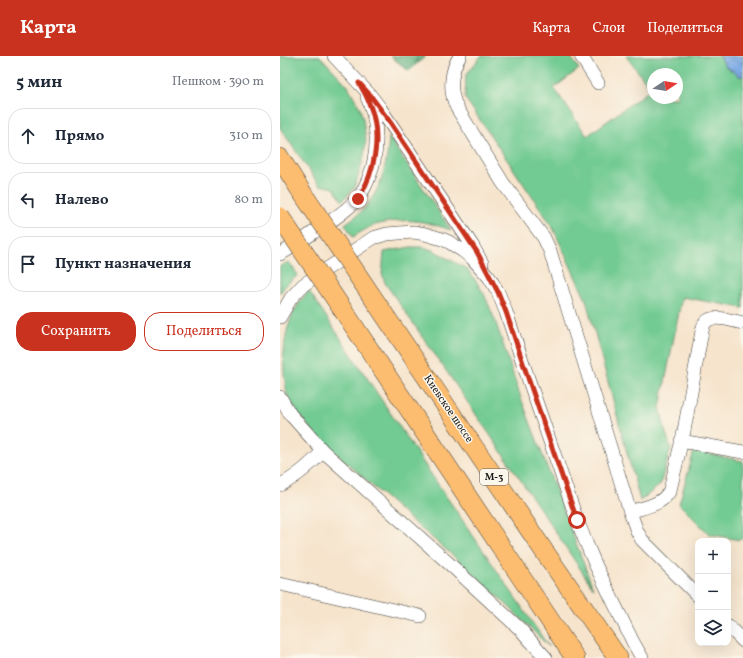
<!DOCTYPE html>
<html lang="ru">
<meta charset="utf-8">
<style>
:root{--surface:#fff;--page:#f6f6f7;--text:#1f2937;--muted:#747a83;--line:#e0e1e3;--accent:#c8321e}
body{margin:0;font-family:Vollkorn,serif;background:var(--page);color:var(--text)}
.controls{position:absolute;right:12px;bottom:12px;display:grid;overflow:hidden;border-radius:8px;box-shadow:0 4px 16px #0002}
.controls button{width:36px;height:36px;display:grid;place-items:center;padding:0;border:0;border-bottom:1px solid var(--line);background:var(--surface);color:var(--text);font:20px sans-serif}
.compass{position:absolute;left:367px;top:12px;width:36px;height:36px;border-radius:50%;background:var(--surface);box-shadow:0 4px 16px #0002;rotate:78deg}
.stop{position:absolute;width:12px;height:12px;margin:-9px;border:3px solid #c8321e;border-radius:50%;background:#fff}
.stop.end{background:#c8321e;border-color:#fff;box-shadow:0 1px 4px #0008}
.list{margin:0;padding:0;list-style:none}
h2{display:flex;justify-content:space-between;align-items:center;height:52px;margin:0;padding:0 16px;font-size:17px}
h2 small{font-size:13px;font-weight:400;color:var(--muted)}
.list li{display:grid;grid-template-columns:26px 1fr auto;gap:12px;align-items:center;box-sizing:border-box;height:56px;margin:0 8px 8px;padding:0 8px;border:1px solid var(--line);border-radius:16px}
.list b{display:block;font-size:15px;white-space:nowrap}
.list em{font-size:13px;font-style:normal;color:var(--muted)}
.actions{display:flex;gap:8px;padding:12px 16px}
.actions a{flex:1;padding:9px 0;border:1px solid var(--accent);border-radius:16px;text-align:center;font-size:14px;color:var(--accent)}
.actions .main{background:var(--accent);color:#fff}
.icon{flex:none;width:22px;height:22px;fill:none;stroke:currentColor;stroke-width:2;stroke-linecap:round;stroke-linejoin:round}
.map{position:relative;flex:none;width:463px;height:602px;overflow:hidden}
header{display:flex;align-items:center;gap:24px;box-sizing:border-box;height:56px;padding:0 20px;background:var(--accent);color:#fff}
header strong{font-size:19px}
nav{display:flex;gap:22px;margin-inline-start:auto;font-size:14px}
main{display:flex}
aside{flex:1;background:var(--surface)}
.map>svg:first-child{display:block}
.green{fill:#72cb92;stroke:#477457;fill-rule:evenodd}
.forest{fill:url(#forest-firs);stroke:#3c664c}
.water{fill:url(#water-waves);stroke:#4c6380}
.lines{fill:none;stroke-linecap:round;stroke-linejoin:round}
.minor-casing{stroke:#3d3a36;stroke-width:14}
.highway-casing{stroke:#3d3a36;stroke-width:20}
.minor{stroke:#fff;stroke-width:13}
.highway{stroke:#fcbd6f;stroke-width:19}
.highway-bridge-casing{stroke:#3d3a36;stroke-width:20;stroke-linecap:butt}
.highway-bridge{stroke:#fcbd6f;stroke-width:19}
.route{stroke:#c8321e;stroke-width:5}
.labels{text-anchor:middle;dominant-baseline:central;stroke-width:3;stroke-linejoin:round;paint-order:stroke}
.shield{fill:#fbf7ec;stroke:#5f5e5a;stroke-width:1}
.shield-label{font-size:10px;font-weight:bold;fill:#1c1c1c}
.street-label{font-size:11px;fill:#1c1c1c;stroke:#fbf7ec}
</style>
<header>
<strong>Карта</strong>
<nav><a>Карта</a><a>Слои</a><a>Поделиться</a></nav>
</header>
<main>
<aside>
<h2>5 мин<small>Пешком · 390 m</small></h2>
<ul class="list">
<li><svg class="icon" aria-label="ahead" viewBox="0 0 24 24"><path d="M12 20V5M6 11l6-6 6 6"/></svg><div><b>Прямо</b></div><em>310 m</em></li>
<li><svg class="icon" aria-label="left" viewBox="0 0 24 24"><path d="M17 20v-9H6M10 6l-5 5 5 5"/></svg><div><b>Налево</b></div><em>80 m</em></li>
<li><svg class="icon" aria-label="arrive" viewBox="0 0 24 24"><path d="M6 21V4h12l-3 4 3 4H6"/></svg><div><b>Пункт назначения</b></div></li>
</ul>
<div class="actions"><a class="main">Сохранить</a><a>Поделиться</a></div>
</aside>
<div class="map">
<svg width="463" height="602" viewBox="0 0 463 602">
<defs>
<pattern id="forest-firs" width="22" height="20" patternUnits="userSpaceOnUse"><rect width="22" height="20" fill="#5daf7c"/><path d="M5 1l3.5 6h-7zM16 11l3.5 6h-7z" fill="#4c8e65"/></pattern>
<pattern id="water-waves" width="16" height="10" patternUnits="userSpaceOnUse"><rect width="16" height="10" fill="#7caae5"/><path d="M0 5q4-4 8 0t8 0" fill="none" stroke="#658ab9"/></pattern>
</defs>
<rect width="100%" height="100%" fill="#fbf7ec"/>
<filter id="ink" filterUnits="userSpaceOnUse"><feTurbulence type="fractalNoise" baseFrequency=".025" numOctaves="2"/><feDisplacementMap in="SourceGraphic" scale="8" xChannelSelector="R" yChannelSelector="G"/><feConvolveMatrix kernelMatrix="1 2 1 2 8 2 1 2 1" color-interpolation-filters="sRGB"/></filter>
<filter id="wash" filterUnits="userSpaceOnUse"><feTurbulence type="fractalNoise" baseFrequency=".012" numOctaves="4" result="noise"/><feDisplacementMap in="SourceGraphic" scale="16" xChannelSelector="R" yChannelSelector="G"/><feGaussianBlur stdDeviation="0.9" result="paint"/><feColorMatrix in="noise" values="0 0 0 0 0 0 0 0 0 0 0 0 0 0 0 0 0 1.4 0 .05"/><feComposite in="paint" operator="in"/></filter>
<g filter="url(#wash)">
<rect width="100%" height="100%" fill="#f6e4cc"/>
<!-- green -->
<path class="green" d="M0,0H40L68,30L80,52L83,63L86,84L84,100L75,131L62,145L54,132L39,129L0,72Z
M201,0H290L299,13L274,32L307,80L371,33L346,0H440L445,10L459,20H463V252L402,241L380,351L385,374L391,392L380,429L360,445L306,244L272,170L185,42L186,19ZM373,18H397V42H373Z
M109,81L171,174C150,167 133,162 110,166C104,167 98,168 92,170C86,173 79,177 73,181L65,168C70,164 75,161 80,157C101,137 107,109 109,81Z
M130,191H141L153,194L187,213L196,225L204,238L215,264L241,342L313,532C245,430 176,328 105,227L102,218L104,196Z
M9,206L18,219L6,229L0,237V210Z
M29,235L153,421L269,591C234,555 196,519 157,486C129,463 102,439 75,414C51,393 20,368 7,338C0,303 2,262 29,235Z
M414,395L463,405V482L459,484L429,478L399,448Z"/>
<!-- forest -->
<path class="forest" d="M110,0H146L129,15Z"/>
<!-- water -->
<path class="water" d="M440,0H463V20H459L445,10Z"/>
</g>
<g filter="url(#ink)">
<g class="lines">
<defs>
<path id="minor" d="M54,0L90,39L100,52L192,189L202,207
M180,0C170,15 169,36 177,52L223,127L264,182L270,195L350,456L357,475L362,484L418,540
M301,0L318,27
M0,198C12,192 23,184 34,176C49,166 65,157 77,143C82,138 85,131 88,124C99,98 99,67 87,41
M0,261L11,242L23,229L93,182L107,178L119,177L134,176L145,178L162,183L169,186L183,195L192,202L209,221L218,236L226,256L248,322L297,464L307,489L316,510L334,547L353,586L362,602
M0,341L10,358L43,395L174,512L240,573L266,602
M401,385L463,396
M0,429C17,421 30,409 43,395
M350,456C364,451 383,449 390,434L404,375L422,275C423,272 423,268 426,266C433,258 454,265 463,267
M0,528L140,560
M448,570L463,585"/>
<path id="highway" d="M0,102L21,135
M91,239L264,495L338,602
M65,257L295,602"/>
</defs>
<!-- minor casing -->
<use href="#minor" class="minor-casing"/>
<!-- highway casing -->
<use href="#highway" class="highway-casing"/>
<!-- minor -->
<use href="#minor" class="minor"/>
<!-- highway -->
<use href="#highway" class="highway"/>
<defs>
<path id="highway-bridge" d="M21,135L91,239
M0,161L65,257"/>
</defs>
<!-- highway-bridge casing -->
<use href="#highway-bridge" class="highway-bridge-casing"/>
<!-- highway-bridge -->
<use href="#highway-bridge" class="highway-bridge"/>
</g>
</g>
<g class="lines" filter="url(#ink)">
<!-- route -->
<path class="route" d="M78,143C96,115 102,78 89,47C87,40 83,34 79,27L90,39L110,66L173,160L197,196L218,236L226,256L248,322L297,464"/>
</g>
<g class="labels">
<!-- shield labels -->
<rect class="shield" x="200" y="413" width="28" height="16" rx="3"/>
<g class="shield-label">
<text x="214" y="421">М-3</text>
</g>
<!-- street labels -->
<g class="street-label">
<text transform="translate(168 353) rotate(56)">Киевское шоссе</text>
</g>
</g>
</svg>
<div class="controls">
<button>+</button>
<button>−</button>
<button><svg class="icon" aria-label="layers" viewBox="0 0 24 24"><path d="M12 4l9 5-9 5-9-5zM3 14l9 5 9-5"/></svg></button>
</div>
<svg class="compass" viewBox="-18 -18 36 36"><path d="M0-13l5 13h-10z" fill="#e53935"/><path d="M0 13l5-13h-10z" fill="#747a83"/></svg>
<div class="stop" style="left:297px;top:464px"></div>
<div class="stop end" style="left:78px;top:143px"></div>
</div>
</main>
